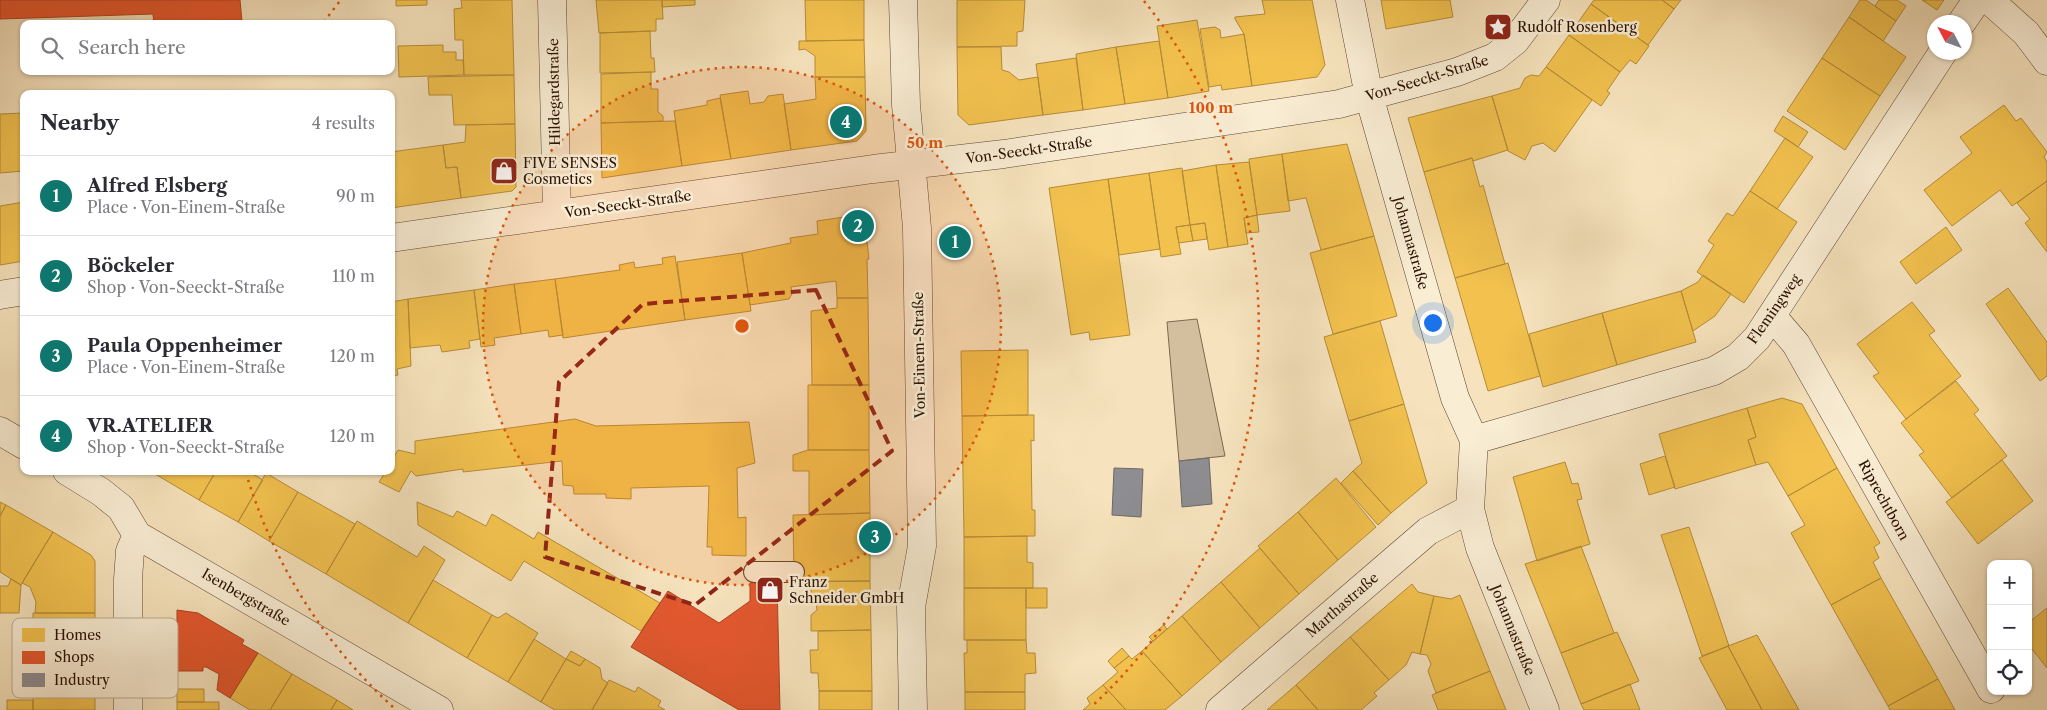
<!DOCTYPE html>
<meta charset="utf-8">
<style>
:root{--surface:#fff;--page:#f7f7f7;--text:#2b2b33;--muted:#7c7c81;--line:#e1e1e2;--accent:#0f766e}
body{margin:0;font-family:"Libre Caslon Text",serif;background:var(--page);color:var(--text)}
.controls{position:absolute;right:15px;bottom:15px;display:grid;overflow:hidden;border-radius:10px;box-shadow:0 1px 4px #0004}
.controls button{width:45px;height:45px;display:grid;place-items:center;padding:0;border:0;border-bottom:1px solid var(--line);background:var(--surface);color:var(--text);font:25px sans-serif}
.compass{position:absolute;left:1927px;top:15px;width:45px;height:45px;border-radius:50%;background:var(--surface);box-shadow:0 1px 4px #0004;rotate:311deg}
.you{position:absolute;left:1432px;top:322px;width:18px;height:18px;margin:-12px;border:4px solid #fff;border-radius:50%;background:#1a73e8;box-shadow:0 0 0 8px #1a73e833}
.badge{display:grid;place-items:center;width:32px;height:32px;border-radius:50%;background:var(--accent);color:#fff;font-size:16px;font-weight:700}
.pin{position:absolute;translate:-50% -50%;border:2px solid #fff;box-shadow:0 1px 5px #0006}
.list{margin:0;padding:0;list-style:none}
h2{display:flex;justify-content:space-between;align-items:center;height:65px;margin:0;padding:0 20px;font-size:21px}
h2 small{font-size:16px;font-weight:400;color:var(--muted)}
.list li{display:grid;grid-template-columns:32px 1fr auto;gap:15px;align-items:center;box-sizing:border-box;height:80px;padding:0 20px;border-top:1px solid var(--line)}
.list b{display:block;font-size:19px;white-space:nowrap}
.list p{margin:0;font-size:16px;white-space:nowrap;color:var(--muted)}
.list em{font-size:16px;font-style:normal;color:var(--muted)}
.icon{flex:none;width:28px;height:28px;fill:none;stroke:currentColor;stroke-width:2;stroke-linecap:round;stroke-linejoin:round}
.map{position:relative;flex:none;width:2047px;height:710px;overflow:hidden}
.search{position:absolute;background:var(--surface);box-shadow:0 1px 4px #0004;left:20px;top:20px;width:375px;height:55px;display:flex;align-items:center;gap:12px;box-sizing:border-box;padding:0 18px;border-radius:10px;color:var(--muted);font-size:19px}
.panel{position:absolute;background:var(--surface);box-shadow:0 1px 4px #0004;left:20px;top:90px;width:375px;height:385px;border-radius:10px}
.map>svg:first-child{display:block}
.green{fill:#d3bf9d;stroke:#7e6850}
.homes{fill:#f2c14e;stroke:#b68c38}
.shops{fill:#e4572e;stroke:#ac4221}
.industry{fill:#8d8d92;stroke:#6f6867}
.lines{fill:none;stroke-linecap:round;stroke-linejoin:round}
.lane-casing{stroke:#5d4532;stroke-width:22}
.street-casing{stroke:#5d4532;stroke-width:29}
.lane{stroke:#f9edd4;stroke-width:20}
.street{stroke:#f9edd4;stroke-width:28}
.marked{fill:none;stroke:#8f2418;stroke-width:4;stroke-dasharray:10 6;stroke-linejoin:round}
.ring{fill:none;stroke:#de550c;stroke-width:2.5;stroke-dasharray:2.5 5}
.labels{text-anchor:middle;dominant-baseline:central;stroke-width:5;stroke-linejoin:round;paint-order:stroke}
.poi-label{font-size:14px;fill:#2a1003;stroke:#f9edd4;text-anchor:start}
.street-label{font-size:14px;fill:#2a1003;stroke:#f9edd4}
.key{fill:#f9edd4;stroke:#bbab95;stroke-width:1}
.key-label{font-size:14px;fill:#2a1003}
.centre{fill:#de550c;stroke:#f9edd4;stroke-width:2.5}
.ring-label{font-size:15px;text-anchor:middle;font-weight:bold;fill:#de550c;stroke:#f9edd4;stroke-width:5;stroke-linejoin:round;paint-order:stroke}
</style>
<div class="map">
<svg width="2047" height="710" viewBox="0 0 2047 710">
<rect width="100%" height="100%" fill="#f6e3bd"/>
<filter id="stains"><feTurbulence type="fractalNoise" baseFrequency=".004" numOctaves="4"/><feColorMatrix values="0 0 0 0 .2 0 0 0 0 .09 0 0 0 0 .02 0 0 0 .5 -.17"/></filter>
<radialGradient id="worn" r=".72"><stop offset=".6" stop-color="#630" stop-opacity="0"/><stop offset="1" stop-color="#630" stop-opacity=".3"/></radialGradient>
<!-- green -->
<path class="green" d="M1197,319L1225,456L1179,461L1167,322Z"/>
<!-- homes -->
<path class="homes" d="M396,0H427V5L396,6Z
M461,0H512L514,75H464L463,40H455L454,9L462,8Z
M596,0H662L663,19H656V31L599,33Z
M662,0H695V5L662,7Z
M805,0H864V40L806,41Z
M957,0H1025L1023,31L1017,32V46L957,47Z
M1262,0H1312L1325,65L1317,77L1252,86L1244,34L1235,19V17L1265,14Z
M1381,0H1450L1453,17L1386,29Z
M1594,0H1662L1674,9L1648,45L1591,4Z
M1662,0H1681L1674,9Z
M1860,0H1866L1896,21L1883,41L1849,17Z
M1879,0H1897L1906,6L1896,21L1875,6Z
M1922,0H1944L1937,10Z
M1591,4L1649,46L1636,64L1630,60L1620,72L1569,35Z
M1849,17L1906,57L1880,96L1822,58Z
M1197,20L1209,91L1168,98L1157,26Z
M1215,27L1220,30L1221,38L1244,34L1252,86L1222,90L1221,85L1209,87L1200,29Z
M650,31L651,58H654L655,72L600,73V33Z
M1569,35L1620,72L1607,91L1610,93L1601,106L1546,67Z
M864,40L865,77H815V56L805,49L799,50V41Z
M1159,41L1168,98L1125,104L1116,47Z
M443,45V52H456V60H463L464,75L399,77L398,46Z
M957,47H1001L1002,70L1009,72L1019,80L1038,77L1043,115L969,125L958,115Z
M1116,47L1125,104L1083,110L1076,54Z
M1076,58L1083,110L1043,115L1036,64Z
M1822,58L1880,96L1845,150L1787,111Z
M1546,67L1592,100L1555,152L1543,143L1532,146L1525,160L1508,151L1492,96L1520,88L1525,78L1531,75L1539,76Z
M651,72V89H658V112L663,116V121L601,123V74Z
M514,75L515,124L454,125L452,95H429L428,77Z
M815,77H865L866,131L857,141L791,150L784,104L816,99Z
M748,91L750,104L764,102L768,96L783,94L791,150L731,159L720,95Z
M1492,96L1508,150L1473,161L1472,158L1424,172L1408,118Z
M720,98L731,159L682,166L674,111L707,105V101Z
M2004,105L2016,121L2021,118L2047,152L2044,157L2047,162V181L2012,206L2000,190L1952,226L1924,190L1972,153L1960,137Z
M24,113V171L0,173V114Z
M1783,116L1808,132L1798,147L1774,131Z
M675,121L682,166L602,178L601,123Z
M515,124L516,187L512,191L461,198L457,167L446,168L443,145L465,142L466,125Z
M1785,138L1813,157L1777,209L1750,191Z
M1347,144L1374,236L1321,250L1306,198L1288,201L1282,154Z
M443,145L446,168L457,167L461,198L391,208V152Z
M1282,154L1290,211L1257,215L1249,159Z
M1472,158L1480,187L1483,185L1505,264L1455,278L1424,172Z
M1249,162L1257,215L1244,218L1248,244L1228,247L1216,165Z
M1216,165L1228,247L1209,250L1205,223L1190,225L1182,171Z
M1182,168L1190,225L1176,227L1181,254L1161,257L1149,173Z
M1149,173L1160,249L1119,255L1108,179Z
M1108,179L1130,335L1090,340L1089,332L1071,335L1049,188Z
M2047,181V252L2025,223L2030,219L2017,203Z
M1750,191L1797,222L1744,303L1697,272L1714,245L1708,241L1727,213L1733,216Z
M24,202V261L0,265V206Z
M864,214L869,259H867L868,298H837L836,281L791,287L792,294L789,299L750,305L742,253L791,243L790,238L818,234L817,221Z
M1257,215L1259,232L1246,233L1244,218Z
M1205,223L1207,239L1193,241L1190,225Z
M1190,225L1193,241L1179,243L1176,227Z
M1946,227L1962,250L1916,284L1900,262Z
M1374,236L1397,316L1333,334L1310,253Z
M742,253L751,311L685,320L677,262Z
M675,256L685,320L563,338L555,279L620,270L619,265L634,262L635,268L663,264L662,258Z
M1508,263L1540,376L1488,391L1455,278Z
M1703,275L1731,294L1715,316L1693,331L1681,291L1698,282Z
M555,279L563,335L549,337L548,330L521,334L514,284Z
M514,284L521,334L494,338L495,345L481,347L474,290Z
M2008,288L2047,342V376L2040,381L1986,304Z
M474,290L480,339L469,341L470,348L442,352L440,345L410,348L408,299Z
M1681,291L1696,342L1617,365L1602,313Z
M837,298H868L869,385H812L811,311L837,308Z
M408,299L411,366L397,369L398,375L391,376V302Z
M1912,302L1935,331L1929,335L1961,376L1906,419L1873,376L1879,373L1857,344Z
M1602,313L1617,365L1543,387L1529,334Z
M1380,321L1404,404L1349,421L1324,337Z
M1028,350V415L962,416L961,351Z
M1956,381L1979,410L1974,414L2007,456L1952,498L1919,455L1924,452L1901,423Z
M808,385H869V450H808Z
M1782,398L1802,404L1837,468L1788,496L1768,462L1756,465L1748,440L1756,437L1747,408Z
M1404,404L1427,483L1391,513L1353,471L1362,463L1349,421Z
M1747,408L1756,437L1748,440L1756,465L1675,489L1659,434Z
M1034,415V441L1031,440L1032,510H1035V536L964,537L962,416Z
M575,419L596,426L749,422L755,463L737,468L738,518L746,517V556L712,555V547H707L709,486L631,488V499L606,498V494H574L573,486L563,485L562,461L463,472V469L416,476L411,471L399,492L379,482L386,471H391V462L398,450L415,454V441Z
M808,450H869L870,513L809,515V471H793V455Z
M1665,456L1675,487L1649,495L1640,464Z
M2002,460L2033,501L1978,544L1946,502Z
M1565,462L1572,484L1578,483L1582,499L1577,500L1590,544L1537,561L1513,477Z
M1837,468L1880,543L1874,547L1879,558L1873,562L1881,578L1831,605L1791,533L1805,525L1788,496Z
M150,471H216L199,500Z
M216,471H248L263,480L238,522L199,500Z
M1353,471L1391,513L1378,525L1341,483Z
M266,473L298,492L269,541L238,522Z
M1336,478L1376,527L1338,560L1298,512Z
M298,492L355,524L326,574L269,541Z
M0,502L6,505L0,516Z
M417,502L453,517L457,511L486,526L492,514L534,539L538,532L660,603L641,631L524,561L511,581L418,525Z
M6,505L53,532L21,585L0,572V516Z
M1298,512L1338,560L1299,594L1258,546Z
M870,513V581H794L793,515Z
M357,521L417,557L424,546L445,560L408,623L326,574Z
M1689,527L1729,646L1702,656L1661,535Z
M53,532L91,555L95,561V613H35L36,602L30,587L22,583Z
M1027,536V562L1033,563V588H964V537Z
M1581,546L1614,633L1561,653L1525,564Z
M1260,548L1299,594L1260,628L1221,582Z
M1881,578L1938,679L1888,706L1831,605Z
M11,579L21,585L19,613H0V586H8Z
M433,580L492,615L467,658L408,623Z
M870,581L871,630L811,631V615L817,610L816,600L811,595V582Z
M1221,582L1260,628L1221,662L1182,616Z
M1412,584L1418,592L1434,596L1420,654L1412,652L1406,665L1389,680L1350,637Z
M964,588H1026V640H964Z
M1026,588H1047V608H1026Z
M1460,595L1490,671L1436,693L1428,671L1431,664L1427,655L1420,654L1434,596L1451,599Z
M2047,608V668L2028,644V623Z
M33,613H95V669H33Z
M506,613L538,633L508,682L467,658L492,615L498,618Z
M1182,616L1221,662L1182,696L1142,651Z
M1164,625L1167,629L1153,641L1149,637Z
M871,630L872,691H819L818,673H811L810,650H818V631Z
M1617,632L1639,681L1581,704L1561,653Z
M1757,635L1799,710H1762L1728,646Z
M1350,637L1389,680L1374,693L1377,696L1361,710H1318L1296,685Z
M534,639L566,659L541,702L508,682Z
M967,640H1026L1027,653H1035L1036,673L1025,674V692H965L964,653H967Z
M1728,646L1762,710H1727L1699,658Z
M1122,648L1129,656L1114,668L1108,661Z
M571,651L585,659L580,666L566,659Z
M1142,651L1182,696L1165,710H1126L1103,685L1118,672L1114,668L1129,656L1132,659Z
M258,653L292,674L270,710H250L230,698Z
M566,659L580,666L585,659L600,668L602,679L608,683L592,710H555L541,702Z
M33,669H95V710H33Z
M1490,671L1506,710H1438L1432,695Z
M292,674L337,700L331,710H270Z
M1938,679L1955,710H1890L1888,706Z
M609,680L635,692L638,687L661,701L658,706L665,710H592Z
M1630,684L1640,710H1584L1581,704Z
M1103,685L1126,710H1083L1090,704L1087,698Z
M1296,685L1318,710H1267Z
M177,689H204V702H177Z
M819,691H872V710H819Z
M965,692H1025V710H965Z
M7,700H33V710H7Z
M337,700L353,710H331Z
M177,702H219V710H177Z"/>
<!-- shops -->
<path class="shops" d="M0,0H240L242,22L154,24L153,14L0,19Z
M777,582L780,710H739L631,647L668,591L719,623L750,601V583Z
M177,610L198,613L244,640L242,644L258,653L230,698L217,690L219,674L206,667H203V671H177Z"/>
<!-- industry -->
<path class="industry" d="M1209,458L1212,504L1182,507L1179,461Z
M1114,468L1143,469L1141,517L1112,515Z"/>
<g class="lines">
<defs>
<path id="lane" d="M754,572H794"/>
<path id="street" d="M552,0L557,214
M903,0L906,105L917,228L922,546L911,607L913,710
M1350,0L1369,96L1455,398L1474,440L1470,509L1480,548L1545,710
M1989,0L2026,33L2047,61
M1962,22L1977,0
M391,238L873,169L1004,154L1339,104L1457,72L1495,57L1515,41L1546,0
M0,295L24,291
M1772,316L1796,344L1991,689
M0,431L24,445
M1474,440L1714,371L1738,357L1757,338L1943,52
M67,471L101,492L121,508L137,535L439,710
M128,710V579L130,551L137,535
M1220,710L1428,531L1470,509"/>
</defs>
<!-- lane casing -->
<use href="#lane" class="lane-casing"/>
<!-- street casing -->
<use href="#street" class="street-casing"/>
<!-- lane -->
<use href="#lane" class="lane"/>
<!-- street -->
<use href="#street" class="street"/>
</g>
<!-- marked area -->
<path class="marked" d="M816,290L892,451L695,605L545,557L559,382L643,304Z"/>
<!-- distance rings -->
<circle cx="742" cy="326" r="259" fill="#de550c" fill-opacity=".12"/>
<g class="ring">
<circle cx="742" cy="326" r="259"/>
<path d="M393 707A517 517 0 0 1 246 473M324 22A517 517 0 0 1 340 1M1144 1A517 517 0 0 1 1091 707"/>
</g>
<!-- icons -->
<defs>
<symbol id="sight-square" viewBox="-11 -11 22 22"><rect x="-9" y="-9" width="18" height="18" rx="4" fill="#8f2418" stroke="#f9edd4"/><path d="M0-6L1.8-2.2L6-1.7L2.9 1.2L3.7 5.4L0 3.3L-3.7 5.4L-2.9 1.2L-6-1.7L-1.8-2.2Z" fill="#fff"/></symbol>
<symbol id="shop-square" viewBox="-11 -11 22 22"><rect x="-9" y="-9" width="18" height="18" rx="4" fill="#8f2418" stroke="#f9edd4"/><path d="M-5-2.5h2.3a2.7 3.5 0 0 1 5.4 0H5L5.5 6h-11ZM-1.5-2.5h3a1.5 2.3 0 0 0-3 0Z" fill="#fff"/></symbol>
</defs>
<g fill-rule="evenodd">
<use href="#sight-square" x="1482" y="11" width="32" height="32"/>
<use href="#shop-square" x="488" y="155" width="32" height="32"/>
<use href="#shop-square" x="754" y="574" width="32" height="32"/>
</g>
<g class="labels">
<!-- poi labels -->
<g class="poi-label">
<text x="1517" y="27">Rudolf Rosenberg</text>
<text x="523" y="163">FIVE SENSES<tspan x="523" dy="16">Cosmetics</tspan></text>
<text x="789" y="582">Franz<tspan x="789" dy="16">Schneider GmbH</tspan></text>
</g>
<!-- street labels -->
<g class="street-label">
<text transform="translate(1427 78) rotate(-17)">Von-Seeckt-Straße</text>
<text transform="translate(554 92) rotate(-91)">Hildegardstraße</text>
<text transform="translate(1029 150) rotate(-8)">Von-Seeckt-Straße</text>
<text transform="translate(628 204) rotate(-8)">Von-Seeckt-Straße</text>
<text transform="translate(1411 243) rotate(74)">Johannastraße</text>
<text transform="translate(1774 309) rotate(-55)">Flemingweg</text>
<text transform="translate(919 355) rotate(-91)">Von-Einem-Straße</text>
<text transform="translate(1884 500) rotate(61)">Riprechtborn</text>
<text transform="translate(246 597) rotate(30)">Isenbergstraße</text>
<text transform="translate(1342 605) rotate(-41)">Marthastraße</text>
<text transform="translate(1513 630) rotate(68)">Johannastraße</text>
</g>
</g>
<!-- legend -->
<rect x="12" y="618" width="166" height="80" rx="8" class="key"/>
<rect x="22" y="628" width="23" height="14" fill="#f2c14e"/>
<rect x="22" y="651" width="23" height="13" fill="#e4572e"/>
<rect x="22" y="673" width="23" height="14" fill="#8d8d92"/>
<g class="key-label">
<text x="54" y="640">Homes</text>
<text x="54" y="662">Shops</text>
<text x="54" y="685">Industry</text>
</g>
<circle cx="742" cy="326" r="8" class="centre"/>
<g class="ring-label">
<text x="1211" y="113">100 m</text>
<text x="925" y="148">50 m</text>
</g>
<rect width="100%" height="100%" filter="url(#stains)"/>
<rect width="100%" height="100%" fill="url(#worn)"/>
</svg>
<div class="controls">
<button>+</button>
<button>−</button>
<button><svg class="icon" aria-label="locate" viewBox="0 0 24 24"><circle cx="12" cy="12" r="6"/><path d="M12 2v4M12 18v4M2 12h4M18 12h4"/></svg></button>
</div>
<svg class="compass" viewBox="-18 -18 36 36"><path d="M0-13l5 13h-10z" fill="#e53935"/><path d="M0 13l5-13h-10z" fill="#7c7c81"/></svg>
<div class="you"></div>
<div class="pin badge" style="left:955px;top:242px">1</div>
<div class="pin badge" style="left:858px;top:226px">2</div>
<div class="pin badge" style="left:875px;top:537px">3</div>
<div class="pin badge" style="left:846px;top:122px">4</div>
<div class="search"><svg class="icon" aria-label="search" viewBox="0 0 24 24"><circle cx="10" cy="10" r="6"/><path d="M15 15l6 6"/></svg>Search here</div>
<section class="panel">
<h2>Nearby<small>4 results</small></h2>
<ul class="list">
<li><span class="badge">1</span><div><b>Alfred Elsberg</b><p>Place · Von-Einem-Straße</p></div><em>90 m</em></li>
<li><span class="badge">2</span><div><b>Böckeler</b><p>Shop · Von-Seeckt-Straße</p></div><em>110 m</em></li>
<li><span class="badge">3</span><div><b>Paula Oppenheimer</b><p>Place · Von-Einem-Straße</p></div><em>120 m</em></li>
<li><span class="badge">4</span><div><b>VR.ATELIER</b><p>Shop · Von-Seeckt-Straße</p></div><em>120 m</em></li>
</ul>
</section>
</div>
